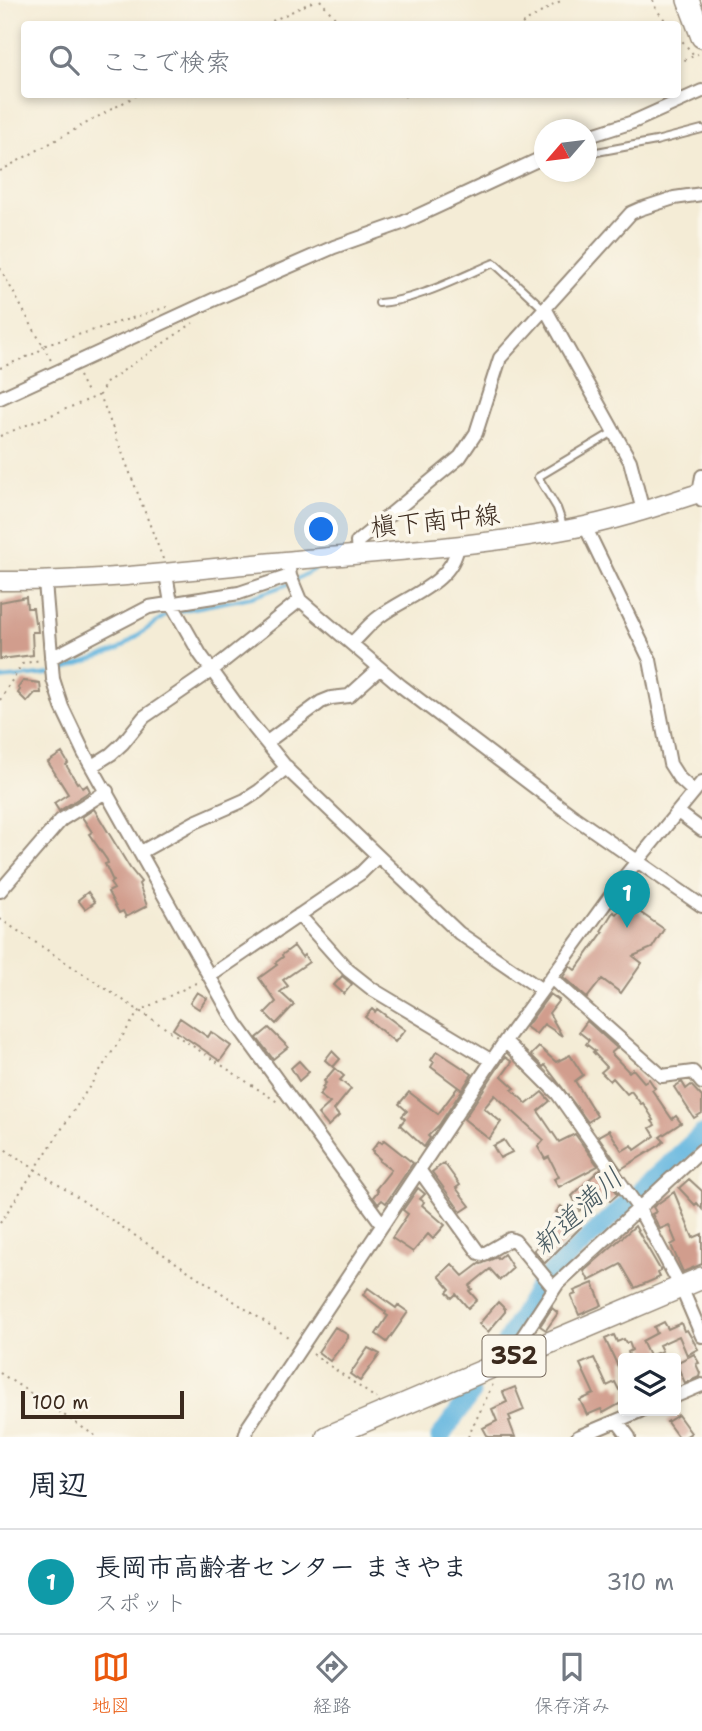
<!DOCTYPE html>
<html lang="ja">
<meta charset="utf-8">
<style>
:root{--surface:#fff;--page:#f6f6f7;--text:#1f2937;--muted:#747a83;--line:#e0e1e3;--accent:#ea580c}
body{margin:0;font-family:"Shantell Sans","Klee One",sans-serif;background:var(--page);color:var(--text)}
.controls{position:absolute;right:21px;bottom:21px;display:grid;overflow:hidden;border-radius:7px;box-shadow:0 4px 10px #0003}
.controls button{width:63px;height:63px;display:grid;place-items:center;padding:0;border:0;border-bottom:2px solid var(--line);background:var(--surface);color:var(--text);font:35px sans-serif}
.compass{position:absolute;left:534px;top:119px;width:63px;height:63px;border-radius:50%;background:var(--surface);box-shadow:0 4px 10px #0003;rotate:242deg}
.scale{position:absolute;left:21px;bottom:18px;width:163px;box-sizing:border-box;padding-left:7px;border:4px solid #3b2a1e;border-top:0;font-size:19px;line-height:24px;white-space:nowrap;color:#3b2a1e;-webkit-text-stroke:5px #fbf7ec;paint-order:stroke}
.you{position:absolute;left:322px;top:530px;width:24px;height:24px;margin:-18px;border:5px solid #fff;border-radius:50%;background:#1a73e8;box-shadow:0 0 0 10px #1a73e833}
.badge{display:grid;place-items:center;width:46px;height:46px;border-radius:50%;background:var(--accent);color:#fff;font-size:23px;font-weight:700}
.pin{position:absolute;translate:-50% -58px;filter:drop-shadow(0 2px 4px #0008)}
.pin::after{content:'';position:absolute;top:37px;width:24px;height:21px;background:inherit;clip-path:polygon(0 0,100% 0,50% 100%)}
.list{margin:0;padding:0;list-style:none}
h2{display:flex;justify-content:space-between;align-items:center;height:91px;margin:0;padding:0 28px;font-size:30px}
h2 small{font-size:23px;font-weight:400;color:var(--muted)}
.list li{display:grid;grid-template-columns:46px 1fr auto;gap:21px;align-items:center;box-sizing:border-box;height:105px;padding:0 28px;border-top:2px solid var(--line)}
.list b{display:block;font-size:26px;white-space:nowrap}
.list p{margin:0;font-size:23px;white-space:nowrap;color:var(--muted)}
.list em{font-size:23px;font-style:normal;color:var(--muted)}
.icon{flex:none;width:38px;height:38px;fill:none;stroke:currentColor;stroke-width:2;stroke-linecap:round;stroke-linejoin:round}
.map{position:relative;flex:none;width:702px;height:1437px;overflow:hidden}
.search{position:absolute;background:var(--surface);box-shadow:0 4px 10px #0003;left:21px;right:21px;top:21px;height:77px;display:flex;align-items:center;gap:18px;box-sizing:border-box;padding:0 24px;border-radius:7px;color:var(--muted);font-size:26px}
.sheet{height:196px;background:var(--surface)}
nav{display:flex;justify-content:space-around;align-items:center;box-sizing:border-box;height:98px;border-top:2px solid var(--line);background:var(--surface);font-size:19px;color:var(--muted)}
nav a{display:grid;justify-items:center;gap:4px}
nav .on{color:var(--accent)}
.map>svg:first-child{display:block}
.lines{fill:none;stroke-linecap:round;stroke-linejoin:round}
.stream{stroke:#63b6df;stroke-width:3.5}
.river{stroke:#63b6df;stroke-width:19}
.building{fill:#d19d8d}
.service-casing{stroke:#988b7a;stroke-width:10}
.minor-casing{stroke:#988b7a;stroke-width:16}
.secondary-casing{stroke:#988b7a;stroke-width:21}
.trunk-casing{stroke:#988b7a;stroke-width:24}
.path{stroke:#988b7a;stroke-width:2;stroke-dasharray:2 5;stroke-linecap:butt}
.service{stroke:#fff;stroke-width:6}
.minor{stroke:#fff;stroke-width:12}
.secondary{stroke:#fff;stroke-width:18}
.trunk{stroke:#fff;stroke-width:21}
.labels{text-anchor:middle;dominant-baseline:central;stroke-width:7;stroke-linejoin:round;paint-order:stroke}
.shield{fill:#fbf7ec;stroke:#75685c;stroke-width:2}
.shield-label{font-size:24px;font-weight:bold;fill:#3b2a1e}
.street-label{font-size:26px;fill:#3b2a1e;stroke:#fbf7ec}
.water-label{font-size:28px;font-style:italic;fill:#495b62;stroke:#fbf7ec}
</style>
<div class="map">
<svg width="702" height="1437" viewBox="0 0 702 1437">
<rect width="100%" height="100%" fill="#fbf7ec"/>
<filter id="ink" filterUnits="userSpaceOnUse"><feTurbulence type="fractalNoise" baseFrequency=".0143" numOctaves="2"/><feDisplacementMap in="SourceGraphic" scale="14" xChannelSelector="R" yChannelSelector="G"/><feConvolveMatrix kernelMatrix="1 2 1 2 8 2 1 2 1" color-interpolation-filters="sRGB"/></filter>
<filter id="wash" filterUnits="userSpaceOnUse"><feTurbulence type="fractalNoise" baseFrequency=".00686" numOctaves="4" result="noise"/><feDisplacementMap in="SourceGraphic" scale="28" xChannelSelector="R" yChannelSelector="G"/><feGaussianBlur stdDeviation="1.57" result="paint"/><feColorMatrix in="noise" values="0 0 0 0 0 0 0 0 0 0 0 0 0 0 0 0 0 1.4 0 .05"/><feComposite in="paint" operator="in"/></filter>
<g filter="url(#wash)">
<rect width="100%" height="100%" fill="#f4ecd6"/>
<g class="lines">
<!-- stream -->
<path class="stream" d="M295,580L318,567
M57,672L118,650L169,613L252,597L289,584
M0,679L50,674"/>
<!-- river -->
<path class="river" d="M506,1342L542,1281L702,1134
M440,1437L471,1394"/>
</g>
<g id="blocks">
<!-- building -->
<path class="building" d="M26,597L27,608H33L35,623L37,622L38,632H32L33,655L0,659V602Z
M23,681L40,683L41,693H35L27,702L18,693L20,690L18,688Z
M62,753L68,763L66,765L77,783L79,782L83,788L87,785L90,791L59,811L54,803L68,794L48,762Z
M94,809L130,868L141,882L139,884L147,906L126,917L123,911L119,913L108,892L114,889L110,883L113,881L105,864L108,863L107,860L89,834L92,832L82,817Z
M88,892L95,902L85,909L78,900Z
M625,902L664,929L652,948L633,956L642,963L621,993L602,979L587,998L563,977L570,966L575,970L577,968L603,932L601,931L613,912L616,914Z
M294,946L302,957L304,955L309,962L283,980L288,986L280,992L294,1005L276,1024L265,1013L276,1002L259,978L277,965L275,963L283,957L282,955Z
M342,976L352,984L344,994L334,985Z
M197,992L207,998L199,1009L190,1003Z
M550,994L559,1000L549,1013L562,1036L544,1024L536,1034L526,1027Z
M372,1009L375,1012L377,1009L405,1030L395,1042L365,1017Z
M180,1018L208,1037L211,1032L231,1046L220,1061L173,1029Z
M587,1021L617,1048L611,1053L629,1072L633,1069L644,1082L649,1079L655,1088L652,1090L672,1119L676,1116L681,1123L660,1137L664,1141L660,1145L621,1169L598,1136L609,1130L622,1151L632,1145L635,1150L655,1136L650,1128L655,1125L652,1121L654,1120L643,1103L641,1104L631,1091L627,1094L613,1078L610,1081L601,1072L607,1067L593,1052L595,1051L586,1044L589,1040L579,1032Z
M269,1028L288,1047L273,1059L257,1038Z
M539,1047L556,1062L570,1055L583,1075L575,1081L597,1116L588,1122L545,1065L543,1067L531,1055Z
M332,1051L340,1059L333,1067L325,1060Z
M437,1051L472,1074L462,1090L431,1067L434,1062L431,1060Z
M505,1057L512,1062L502,1076L515,1088L512,1090L527,1104L542,1092L550,1101L538,1111L559,1142L575,1134L598,1166L559,1187L554,1179L559,1177L549,1157L545,1159L538,1147L544,1140L495,1095L484,1108L501,1122L489,1139L464,1119Z
M299,1061L309,1072L299,1081L291,1068Z
M335,1068L344,1076L340,1080L351,1089L334,1110L339,1116L328,1126L318,1114L330,1103L319,1095L324,1089L322,1087L326,1083L324,1081Z
M682,1082L686,1089L691,1085L702,1097V1113L694,1118L674,1087Z
M458,1087L462,1090L439,1125L428,1136L430,1138L424,1147L400,1125L405,1119L402,1116L407,1111L399,1104L409,1092L438,1114Z
M384,1140L413,1163L386,1203L382,1200L378,1204L373,1197L378,1191L376,1189L391,1170L379,1161L380,1159L373,1153L374,1151L372,1150L379,1141L382,1143Z
M504,1140L512,1152L500,1158L493,1146Z
M444,1163L460,1185L456,1188L470,1206L461,1212L432,1172Z
M600,1169L618,1194L610,1201L603,1194L580,1211L572,1196Z
M689,1179L702,1191V1209L697,1203L695,1205L679,1188Z
M418,1188L425,1194L420,1199L424,1202L422,1205L445,1225L433,1239L428,1234L413,1252L392,1238L408,1214L403,1210Z
M674,1192L693,1238L702,1234V1264L683,1272L671,1245L676,1242L669,1225L660,1229L652,1214L656,1212L653,1207Z
M561,1206L581,1227L545,1263L534,1250L559,1224L554,1218L558,1214L556,1212Z
M635,1226L661,1271L658,1273L660,1277L635,1288L621,1264L589,1281L584,1271Z
M504,1254L513,1268L500,1280L490,1269L469,1286L472,1289L469,1291L477,1300L468,1308L456,1294L452,1298L447,1292L450,1289L439,1276L452,1264L463,1276L480,1263L481,1264L497,1257L498,1259Z
M593,1283L602,1305L579,1315L571,1296L576,1294L574,1291Z
M368,1288L396,1308L398,1305L408,1312L387,1342L376,1334L388,1316L385,1314L386,1312L363,1295Z
M498,1302L505,1309V1312L488,1332L479,1324Z
M552,1308L558,1313L546,1330L540,1326Z
M664,1322L668,1329L681,1323L684,1331L687,1330L698,1349L687,1355L679,1336L659,1345L662,1351L649,1356L642,1341L657,1333L654,1327Z
M335,1327L348,1335V1338L330,1361L318,1352Z
M614,1335L617,1342L624,1339L626,1343L629,1342L632,1350L628,1352L630,1358H623V1377L605,1339Z
M368,1348L380,1354L360,1381L350,1374Z
M694,1354L699,1363L696,1364L700,1373L699,1377L685,1383L676,1363Z
M594,1358L607,1386L615,1382L619,1390L623,1388V1402L603,1413L601,1409L587,1415L580,1400L594,1394L580,1364Z
M515,1387L524,1410L509,1416L511,1420L509,1421L515,1437H488L483,1428L497,1421L492,1409L507,1402L503,1392Z
M678,1415L691,1433L685,1437H678L667,1422Z"/>
</g>
</g>
<g filter="url(#ink)">
<use href="#blocks" fill-opacity="0" stroke="#988b7a" stroke-width="2"/>
<g class="lines">
<defs>
<path id="service" d="M586,154L656,141L702,129
M379,303C416,301 460,277 494,263L544,309
M564,528L557,508L538,477L615,431"/>
<path id="minor" d="M586,137L633,122L702,91
M546,310L630,461L643,511
M0,398L213,300L334,247L402,223L544,157
M702,500L699,493L702,476
M585,526L650,660L670,764L679,778L694,792
M358,554L357,542L460,457L476,433L500,358L622,223L631,213L640,209L674,198L702,194
M288,561L290,576L300,600L401,686L574,817L702,906
M166,574L171,603L200,654L247,719L290,772L459,933L542,990
M45,582L53,679L62,707L84,753L235,1022L382,1224
M352,643C361,635 369,624 379,617C406,596 453,584 458,545
M51,658L149,607L239,593L290,576
M267,742L321,702L331,698L349,696L380,668
M92,766L111,754L123,743L144,717L211,671L300,600
M678,812L702,830
M141,852L195,822L245,800L259,791L287,767
M0,891L61,820L107,791
M299,915L348,970L372,989L492,1061
M210,976L361,873L378,856
M551,978L662,1076L693,1072L702,1083
M505,1041L557,1093L639,1209L681,1287L702,1336
M420,1171L479,1253L484,1254L510,1239L515,1241L554,1288
M508,1359L558,1283L702,1150
M676,1396L702,1385
M617,1421L629,1437
M245,1437L248,1427L505,1041L625,876L702,782
M578,1437L640,1411"/>
<path id="secondary" d="M0,581C96,582 190,570 285,561C380,552 476,547 570,529C615,521 659,506 702,492"/>
<path id="trunk" d="M688,0L702,37
M327,1437L702,1278"/>
</defs>
<!-- service casing -->
<use href="#service" class="service-casing"/>
<!-- minor casing -->
<use href="#minor" class="minor-casing"/>
<!-- secondary casing -->
<use href="#secondary" class="secondary-casing"/>
<!-- trunk casing -->
<use href="#trunk" class="trunk-casing"/>
<!-- path -->
<path class="path" d="M320,0L340,24
M653,0L656,9L668,24
M266,24L316,0
M522,24L562,0
M678,36L694,55
M678,63L698,54
M400,94L402,98L408,94
M0,171L139,94
M0,268L43,346L167,307
M0,368L38,352L43,346L52,362
M79,376L88,394
M0,436L100,395
M163,559L100,395L105,384L114,377L193,323
M0,700L22,664L40,660
M0,919L279,1103
M0,1146L291,1339
M0,1223L139,1011L200,981
M313,1354L377,1399
M0,1373L97,1437
M468,1437L493,1384"/>
<!-- service -->
<use href="#service" class="service"/>
<!-- minor -->
<use href="#minor" class="minor"/>
<!-- secondary -->
<use href="#secondary" class="secondary"/>
<!-- trunk -->
<use href="#trunk" class="trunk"/>
</g>
</g>
<g class="labels">
<!-- shield labels -->
<rect class="shield" x="482.5" y="1335.5" width="63" height="41" rx="5"/>
<g class="shield-label">
<text x="514" y="1356">352</text>
</g>
<!-- street labels -->
<g class="street-label">
<text transform="translate(435 520) rotate(-6)">槇下南中線</text>
</g>
<!-- water labels -->
<g class="water-label">
<text transform="translate(577 1211) rotate(-43)">新道満川</text>
</g>
</g>
</svg>
<div class="controls">
<button><svg class="icon" aria-label="layers" viewBox="0 0 24 24"><path d="M12 4l9 5-9 5-9-5zM3 14l9 5 9-5"/></svg></button>
</div>
<svg class="compass" viewBox="-18 -18 36 36"><path d="M0-13l5 13h-10z" fill="#e53935"/><path d="M0 13l5-13h-10z" fill="#747a83"/></svg>
<div class="scale">100 m</div>
<div class="you"></div>
<div class="pin badge" style="left:627px;top:928px;background:#0f9aa8">1</div>
<div class="search"><svg class="icon" aria-label="search" viewBox="0 0 24 24"><circle cx="10" cy="10" r="6"/><path d="M15 15l6 6"/></svg>ここで検索</div>
</div>
<section class="sheet">
<h2>周辺<small></small></h2>
<ul class="list">
<li><span class="badge" style="background:#0f9aa8">1</span><div><b>長岡市高齢者センター まきやま</b><p>スポット</p></div><em>310 m</em></li>
</ul>
</section>
<nav>
<a class="on"><svg class="icon" aria-label="map" viewBox="0 0 24 24"><path d="M3 6l6-2 6 2 6-2v14l-6 2-6-2-6 2zM9 4v14M15 6v14"/></svg>地図</a>
<a><svg class="icon" aria-label="directions" viewBox="0 0 24 24"><path d="M12 3l9 9-9 9-9-9zM9 14v-3h6M13 9l2 2-2 2"/></svg>経路</a>
<a><svg class="icon" aria-label="saved" viewBox="0 0 24 24"><path d="M7 4h10v16l-5-4-5 4z"/></svg>保存済み</a>
</nav>
